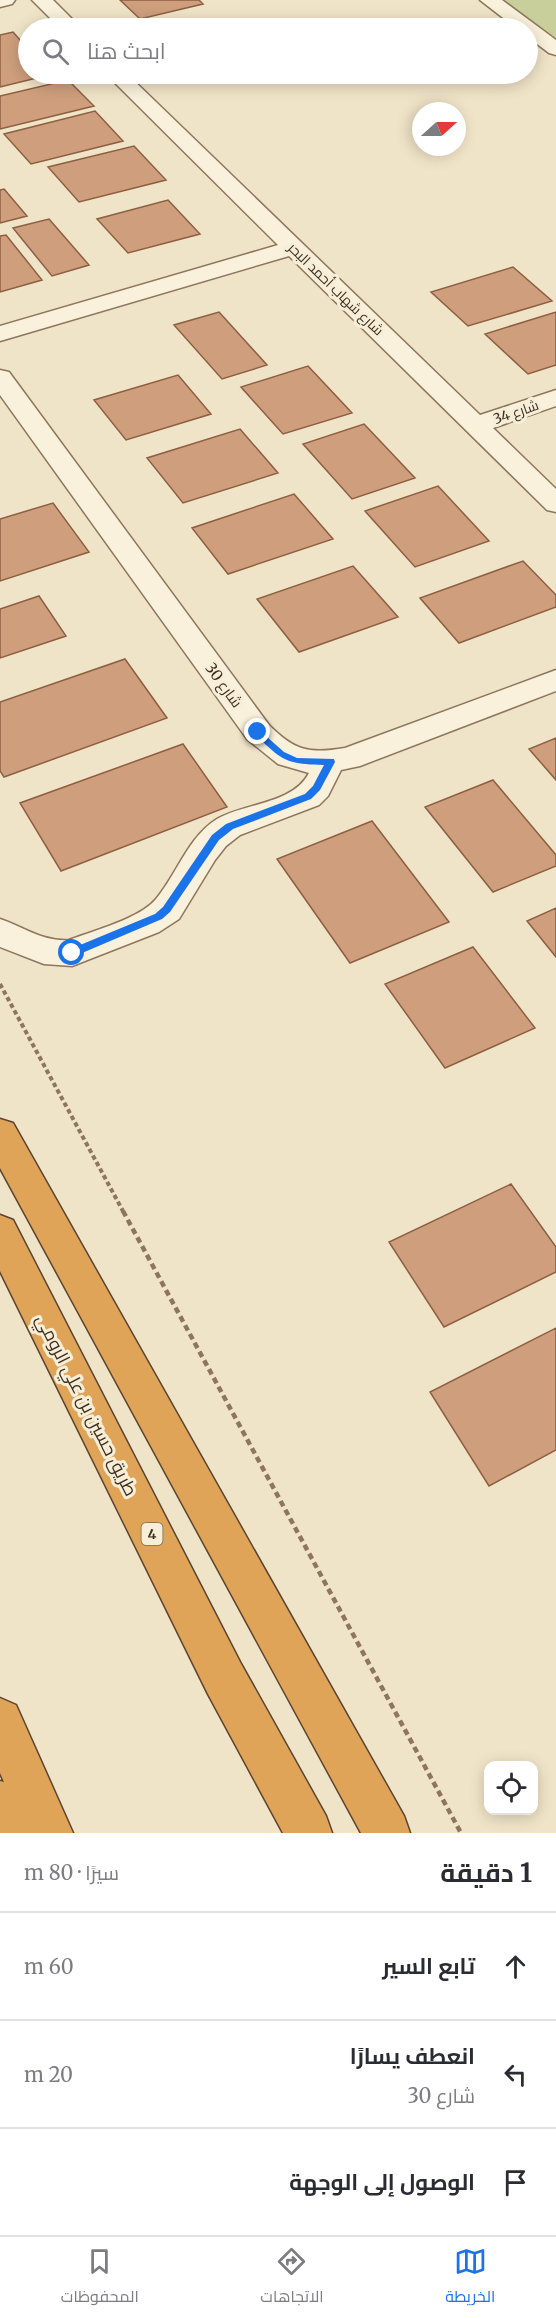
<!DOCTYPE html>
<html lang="ar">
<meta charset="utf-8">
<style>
:root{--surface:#fff;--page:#f2f2f3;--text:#2b2b33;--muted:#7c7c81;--line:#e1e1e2;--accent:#1a73e8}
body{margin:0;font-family:Merriweather,Cairo,serif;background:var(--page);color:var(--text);direction:rtl}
.controls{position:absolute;right:18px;bottom:18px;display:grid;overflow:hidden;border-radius:12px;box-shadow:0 3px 15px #0003}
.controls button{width:54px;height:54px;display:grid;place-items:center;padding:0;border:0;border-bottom:2px solid var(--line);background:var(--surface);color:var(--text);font:30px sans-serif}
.compass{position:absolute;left:412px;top:102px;width:54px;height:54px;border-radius:50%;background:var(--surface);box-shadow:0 3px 15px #0003;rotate:69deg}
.stop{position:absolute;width:18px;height:18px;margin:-14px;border:4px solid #1a73e8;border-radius:50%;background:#fff}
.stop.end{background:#1a73e8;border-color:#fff;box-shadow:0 2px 6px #0008}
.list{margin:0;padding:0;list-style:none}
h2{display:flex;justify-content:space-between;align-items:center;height:78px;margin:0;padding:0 24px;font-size:26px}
h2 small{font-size:20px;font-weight:400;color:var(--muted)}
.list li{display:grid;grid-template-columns:39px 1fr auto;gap:18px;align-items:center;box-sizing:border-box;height:108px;padding:0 24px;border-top:2px solid var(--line)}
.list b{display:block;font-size:22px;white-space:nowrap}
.list p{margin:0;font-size:20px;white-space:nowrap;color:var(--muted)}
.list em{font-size:20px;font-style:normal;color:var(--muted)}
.icon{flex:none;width:33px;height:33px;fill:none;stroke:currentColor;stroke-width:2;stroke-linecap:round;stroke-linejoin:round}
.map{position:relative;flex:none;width:556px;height:1833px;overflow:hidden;direction:ltr}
.search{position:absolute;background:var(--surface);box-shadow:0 3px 15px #0003;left:18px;right:18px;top:18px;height:66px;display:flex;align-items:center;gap:15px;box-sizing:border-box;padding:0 21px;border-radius:33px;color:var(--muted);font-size:22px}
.sheet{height:402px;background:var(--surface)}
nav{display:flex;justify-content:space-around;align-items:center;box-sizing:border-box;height:84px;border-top:2px solid var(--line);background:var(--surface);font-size:16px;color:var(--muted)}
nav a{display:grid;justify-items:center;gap:3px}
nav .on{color:var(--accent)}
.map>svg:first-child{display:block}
.green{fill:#c9cf9b}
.building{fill:#cf9f7d;stroke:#8d5f41;stroke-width:1.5}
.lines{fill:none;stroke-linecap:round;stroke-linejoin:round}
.minor-casing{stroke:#8d765c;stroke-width:3}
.highway-casing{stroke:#5b4430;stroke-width:3}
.path-far1{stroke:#8d765c;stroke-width:4;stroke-dasharray:4.5 3;stroke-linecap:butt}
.path{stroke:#8d765c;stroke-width:4.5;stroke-dasharray:6 4;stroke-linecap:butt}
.minor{fill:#faf1dc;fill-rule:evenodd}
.highway{fill:#e0a458;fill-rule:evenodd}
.route{fill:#1a73e8}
.labels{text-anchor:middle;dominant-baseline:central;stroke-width:6;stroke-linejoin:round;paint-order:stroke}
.far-street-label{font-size:14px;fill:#3d2e20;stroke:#f7eed8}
.shield{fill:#f7eed8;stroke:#756857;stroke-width:1.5}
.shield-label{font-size:14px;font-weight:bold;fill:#3d2e20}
.street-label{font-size:15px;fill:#3d2e20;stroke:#f7eed8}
.near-street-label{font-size:18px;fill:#3d2e20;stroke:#f7eed8}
</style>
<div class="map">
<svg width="556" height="1833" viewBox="0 0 556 1833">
<rect width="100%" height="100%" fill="#f0e4c8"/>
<!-- green -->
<path class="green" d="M503,0H556V39Z"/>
<!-- building -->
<path class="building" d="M120,0H199L203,4L140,19Z
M13,32L28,49V74H53L0,87V35Z
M68,80L94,106L0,129V96Z
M95,111L123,141L31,164L4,134Z
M134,146L166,180L79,202L48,167Z
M4,189L27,216L0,223V190Z
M168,200L200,234L128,253L97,219Z
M49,219L89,265L52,276L13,228Z
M6,235L42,280L0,292V236Z
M513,267L552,301L468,326L431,292Z
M219,312L267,365L222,379L174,325Z
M556,312V365L528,374L485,334Z
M308,366L352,413L283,434L241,387Z
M178,375L211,414L126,440L94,400Z
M364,424L415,478L352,499L303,444Z
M240,429L278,473L183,503L147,458Z
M438,486L489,541L415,567L365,511Z
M294,494L333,539L228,574L192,528Z
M53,503L89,552L0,581V519Z
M523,561L556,595V607L459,643L420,598Z
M353,566L398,617L299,652L257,599Z
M39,596L66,636L0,658V609Z
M125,659L167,718L4,777L0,771V702Z
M556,738V780L529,749Z
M183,744L227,807L61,871L20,803Z
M493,780L556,855V866L493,892L425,807Z
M372,821L449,922L350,963L277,859Z
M556,908V957L527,921Z
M473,947L535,1028L445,1068L385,984Z
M511,1184L556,1247V1272L444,1327L389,1242Z
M556,1328V1450L489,1486L430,1392Z"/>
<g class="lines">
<defs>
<path id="minor" d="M0,0H15L12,4L0,7Z
M32,0H53L81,28H60Z
M480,0H502L556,40V55L549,53L528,37V28H516Z
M106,74H127L480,415L556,390V406L493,428L556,489V512L547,510L289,256L0,341V326L278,245Z
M0,370L9,372L269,725C295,751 309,754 345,748L556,670V691L360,766L341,770L328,796L319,805L240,835L226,846L215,860L179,919L159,932L72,966L44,964L0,947V919C24,927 43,942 69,940C93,931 141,918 156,899C177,874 188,837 217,819C245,803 293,804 309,773L278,764L247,739L0,395Z"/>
<path id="highway" d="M0,1119L13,1123L404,1816L410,1833H361L0,1168Z
M0,1215L13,1220L240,1662L326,1816L332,1833H283L208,1694L0,1271Z
M0,1698L16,1705L73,1833H0V1781L4,1782L0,1773Z"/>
</defs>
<!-- minor casing -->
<use href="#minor" class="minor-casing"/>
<!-- highway casing -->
<use href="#highway" class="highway-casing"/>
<!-- path-far1 -->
<path class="path-far1" d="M0,984L124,1213"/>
<!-- path -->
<path class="path" d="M123,1211L461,1833"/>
<!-- minor -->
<use href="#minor" class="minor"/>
<!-- highway -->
<use href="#highway" class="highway"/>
</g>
<!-- route -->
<path class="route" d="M258,729L284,752L297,758L334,759L335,762L320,790L311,799L233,829L219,840L170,912L162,919L75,956H68V950L155,914L163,907L212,835L226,824L305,794L313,786L324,765C286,764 282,761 255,734L253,732Z"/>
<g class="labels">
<!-- far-street labels -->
<g class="far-street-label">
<text transform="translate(336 289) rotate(44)">شارع شهاب أحمد البحر</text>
<text transform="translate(516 412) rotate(-19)">شارع 34</text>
</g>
<!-- shield labels -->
<rect class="shield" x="141.5" y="1523" width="21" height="22" rx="4.5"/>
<g class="shield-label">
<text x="152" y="1534">4</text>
</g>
<!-- street labels -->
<g class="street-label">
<text transform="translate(224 685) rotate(54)">شارع 30</text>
</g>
<!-- near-street labels -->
<g class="near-street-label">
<text transform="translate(87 1405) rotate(63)">طريق حسين بن علي الرومي</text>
</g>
</g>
</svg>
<div class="controls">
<button><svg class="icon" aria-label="locate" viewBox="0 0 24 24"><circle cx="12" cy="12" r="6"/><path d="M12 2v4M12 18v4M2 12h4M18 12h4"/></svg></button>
</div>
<svg class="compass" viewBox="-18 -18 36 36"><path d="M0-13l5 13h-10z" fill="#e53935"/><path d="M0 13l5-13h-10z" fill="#7c7c81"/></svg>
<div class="stop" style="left:72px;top:953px"></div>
<div class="stop end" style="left:258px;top:732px"></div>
<div class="search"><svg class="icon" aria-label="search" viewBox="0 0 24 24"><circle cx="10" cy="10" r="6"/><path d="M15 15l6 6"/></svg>ابحث هنا</div>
</div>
<section class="sheet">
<h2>1 دقيقة<small>سيرًا · 80 m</small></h2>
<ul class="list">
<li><svg class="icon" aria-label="ahead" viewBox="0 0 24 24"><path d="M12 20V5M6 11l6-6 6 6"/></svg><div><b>تابع السير</b></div><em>60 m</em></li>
<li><svg class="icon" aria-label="left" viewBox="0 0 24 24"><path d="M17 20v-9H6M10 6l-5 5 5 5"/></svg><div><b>انعطف يسارًا</b><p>شارع 30</p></div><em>20 m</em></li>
<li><svg class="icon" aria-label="arrive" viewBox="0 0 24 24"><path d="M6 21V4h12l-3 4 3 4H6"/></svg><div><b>الوصول إلى الوجهة</b></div></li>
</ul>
</section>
<nav>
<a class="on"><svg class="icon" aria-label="map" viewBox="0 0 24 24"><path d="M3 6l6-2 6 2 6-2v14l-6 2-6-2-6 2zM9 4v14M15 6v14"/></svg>الخريطة</a>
<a><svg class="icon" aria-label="directions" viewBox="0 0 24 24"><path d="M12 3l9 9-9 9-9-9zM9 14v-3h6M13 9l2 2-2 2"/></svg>الاتجاهات</a>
<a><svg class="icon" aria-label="saved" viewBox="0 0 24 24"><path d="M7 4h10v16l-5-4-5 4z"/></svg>المحفوظات</a>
</nav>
